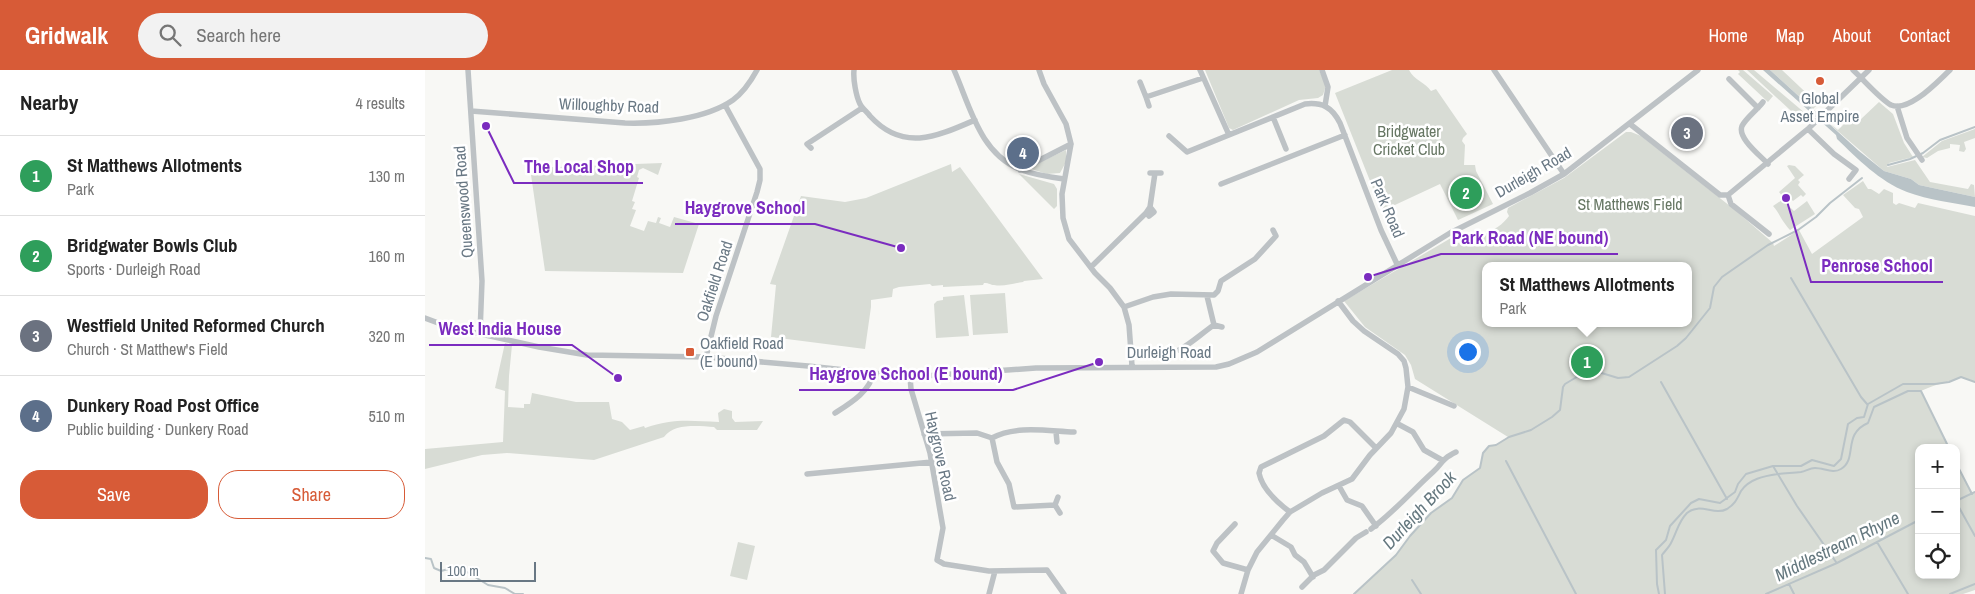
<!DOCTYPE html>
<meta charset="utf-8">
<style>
:root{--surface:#fff;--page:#f2f2f2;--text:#222;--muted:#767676;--line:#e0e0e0;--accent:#d75b37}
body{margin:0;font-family:"Archivo Narrow",sans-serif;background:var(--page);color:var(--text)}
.controls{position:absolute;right:15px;bottom:15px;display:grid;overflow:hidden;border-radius:10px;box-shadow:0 2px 8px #0003}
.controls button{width:45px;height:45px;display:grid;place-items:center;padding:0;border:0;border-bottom:1px solid var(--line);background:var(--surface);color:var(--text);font:25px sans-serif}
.scale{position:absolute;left:15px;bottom:12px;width:96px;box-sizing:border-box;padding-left:5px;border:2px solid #697884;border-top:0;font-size:14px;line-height:18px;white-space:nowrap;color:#697884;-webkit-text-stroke:4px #fff;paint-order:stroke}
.you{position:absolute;left:1042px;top:281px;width:18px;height:18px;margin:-12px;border:4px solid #fff;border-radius:50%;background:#1a73e8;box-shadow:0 0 0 8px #1a73e833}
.badge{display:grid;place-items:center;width:32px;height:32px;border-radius:50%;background:var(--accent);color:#fff;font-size:16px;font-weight:700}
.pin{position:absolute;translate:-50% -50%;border:2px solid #fff;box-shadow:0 1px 5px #0006}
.popup{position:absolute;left:1057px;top:192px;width:210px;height:65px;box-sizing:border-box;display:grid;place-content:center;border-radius:10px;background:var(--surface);filter:drop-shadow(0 1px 4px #0005);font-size:16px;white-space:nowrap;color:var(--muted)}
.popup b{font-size:19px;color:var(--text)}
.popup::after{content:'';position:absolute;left:50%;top:100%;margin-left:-10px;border:10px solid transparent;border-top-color:var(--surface)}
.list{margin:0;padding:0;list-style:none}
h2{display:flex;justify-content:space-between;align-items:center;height:65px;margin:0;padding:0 20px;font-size:21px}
h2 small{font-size:16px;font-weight:400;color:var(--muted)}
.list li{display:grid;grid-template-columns:32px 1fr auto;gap:15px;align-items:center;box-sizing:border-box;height:80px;padding:0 20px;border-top:1px solid var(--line)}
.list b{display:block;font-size:19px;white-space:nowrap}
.list p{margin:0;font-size:16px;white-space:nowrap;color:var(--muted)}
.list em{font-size:16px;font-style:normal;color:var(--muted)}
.actions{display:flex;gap:10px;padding:15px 20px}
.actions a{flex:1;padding:11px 0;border:1px solid var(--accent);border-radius:20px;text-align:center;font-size:18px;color:var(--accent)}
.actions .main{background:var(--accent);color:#fff}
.icon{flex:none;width:28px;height:28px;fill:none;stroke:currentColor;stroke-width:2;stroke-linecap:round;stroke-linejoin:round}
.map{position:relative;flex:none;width:1550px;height:524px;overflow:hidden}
header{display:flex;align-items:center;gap:30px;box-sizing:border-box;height:70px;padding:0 25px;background:var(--accent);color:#fff}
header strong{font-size:24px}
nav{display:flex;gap:28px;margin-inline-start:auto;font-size:18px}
.search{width:350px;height:45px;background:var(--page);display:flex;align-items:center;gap:12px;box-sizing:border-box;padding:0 18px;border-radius:28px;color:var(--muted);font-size:19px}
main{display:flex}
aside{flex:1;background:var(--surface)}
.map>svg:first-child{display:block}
.green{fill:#d8dcd5;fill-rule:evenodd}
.water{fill:#b9c3c7}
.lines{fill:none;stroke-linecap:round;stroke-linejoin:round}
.stream{stroke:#b9c3c7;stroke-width:2}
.street{stroke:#bdc2c5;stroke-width:5.5}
.poi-dot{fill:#d75b37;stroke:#fff;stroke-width:2}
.labels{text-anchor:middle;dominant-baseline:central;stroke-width:5;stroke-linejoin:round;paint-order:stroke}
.poi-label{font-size:16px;fill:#697884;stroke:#fff}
.street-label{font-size:16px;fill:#697884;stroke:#fff}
.park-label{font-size:16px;fill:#677764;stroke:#fff}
.water-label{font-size:18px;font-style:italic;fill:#65787f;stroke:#fff}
.leader{fill:none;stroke:#7b2cbf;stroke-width:2}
.callout-dot{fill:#7b2cbf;stroke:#fff;stroke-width:2}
.callout-label{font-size:18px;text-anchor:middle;font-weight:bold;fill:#7b2cbf;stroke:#fff;stroke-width:5;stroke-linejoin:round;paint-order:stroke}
</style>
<header>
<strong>Gridwalk</strong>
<div class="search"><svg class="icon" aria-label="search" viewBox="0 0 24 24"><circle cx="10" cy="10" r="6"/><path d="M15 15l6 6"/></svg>Search here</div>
<nav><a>Home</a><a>Map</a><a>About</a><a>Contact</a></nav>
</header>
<main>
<aside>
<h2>Nearby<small>4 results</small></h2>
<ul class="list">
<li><span class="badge" style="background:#2e9e5b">1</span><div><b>St Matthews Allotments</b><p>Park</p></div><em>130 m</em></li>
<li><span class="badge" style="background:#2e9e5b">2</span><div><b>Bridgwater Bowls Club</b><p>Sports · Durleigh Road</p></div><em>160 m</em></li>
<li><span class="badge" style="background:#6b7280">3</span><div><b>Westfield United Reformed Church</b><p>Church · St Matthew's Field</p></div><em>320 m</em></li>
<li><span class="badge" style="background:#5c6f8a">4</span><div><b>Dunkery Road Post Office</b><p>Public building · Dunkery Road</p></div><em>510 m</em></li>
</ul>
<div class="actions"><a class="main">Save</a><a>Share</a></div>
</aside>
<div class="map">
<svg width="1550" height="524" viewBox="0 0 1550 524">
<rect width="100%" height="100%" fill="#f8f8f5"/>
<!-- green -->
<path class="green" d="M780,0H894L901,15L898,25L893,28L874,30L808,60L804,58Z
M967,0H984C989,10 1001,13 1006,21L1011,19L1042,64L1038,68L1037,71L1040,75L1039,95H1050L1051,101L1068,134L1033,150L1015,114L957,141L910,23Z
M1313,0H1318L1348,26L1343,32L1313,4L1315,2Z
M1322,0H1329L1387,49L1384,48L1379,53Z
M1345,0H1357L1393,34L1388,39Z
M1454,32L1468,44L1479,73L1488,87L1464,93L1462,97L1490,90L1505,112L1543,119L1546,114L1549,115L1550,127L1494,115L1486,109L1459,101L1400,50L1413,60L1429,44L1435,50Z
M1550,59V68L1539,72L1541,79L1539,82L1534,81L1535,75L1525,74V78L1513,81L1502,88L1497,87L1517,71Z
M1201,62H1206L1216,66L1310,140L1348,173L1349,176L1374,160L1387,184L1438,147L1434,139L1430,138L1418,125L1438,111L1443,119H1446L1454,124L1459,119L1468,123V133L1471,135L1474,133L1490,138L1493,133L1550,146V312L1536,307C1522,313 1510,314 1496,321L1524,378H1494V505H1531V393L1546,423L1550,422V520L1538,524H929L971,485L985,466L1006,443L1027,428L1038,410L1055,398L1058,383L1064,376L1071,375L1083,367L990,309L986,295L980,285L940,257L919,231L1026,168L1030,174C1048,168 1072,163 1084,146L1082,142L1083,138L1139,108ZM1061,196H1263V253H1061Z
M641,80V92L635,103L622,104L606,99L613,93Z
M237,93L233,105L218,98L214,100L212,107L214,108L207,131L210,132L207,139L211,140L205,156L219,161L223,151L231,153L233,147L236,148L234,153L245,157L249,147L274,154L258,203L120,201L105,98Z
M526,94L527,102L535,97L618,209L599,211L598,212C589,213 579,217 569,215C565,215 565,213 559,213L558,215L518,217V215L507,216L505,214L474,217L468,219L467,227L446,230V237L440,279L346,267L351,215L345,214L376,126L420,132L441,128Z
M1364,95L1370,96L1379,105L1373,110L1375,112L1373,115L1381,124L1378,127L1376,125L1368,131L1363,126L1358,127L1354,122L1370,108L1362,96Z
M594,104L629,114L632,119V136L629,139Z
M1357,130L1369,141L1382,131L1390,144L1365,160C1356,150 1355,144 1348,136Z
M580,223L583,263L548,265L545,225Z
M539,225L544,266L511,268L509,234L512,231L518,230V227Z
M80,273L87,275L84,306L83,337L99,338V334H105L107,323L151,332H184L187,349L197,352L205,360L219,356L220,358C248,348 266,351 294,352L293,343L299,339L307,341V348L310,352L338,351L332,360H292L289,357C273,356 249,353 239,367L169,390L82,383L57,385L0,399V379L78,372L80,321L70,318Z
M313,472L330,476L322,510L305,506Z"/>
<!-- water -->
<path class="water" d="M1338,0H1345L1434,81L1459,101L1486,109L1494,115L1550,127V137C1528,133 1504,130 1482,122C1454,111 1433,89 1412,69L1411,65Z"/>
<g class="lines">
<!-- stream -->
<path class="stream" d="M1463,95L1485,89L1498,83L1515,70L1550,57
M1366,208L1436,327L1442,334
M1236,312L1302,429
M1081,391L1151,524
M1531,393L1547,424
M1348,396L1372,436L1411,492
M1531,431L1550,422
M1531,432L1550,466
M1452,472L1483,524
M0,488L6,489L9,498L16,501L27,498L35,500L42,502L63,515L80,518L90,524H98
M987,510L996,524
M1364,514L1369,524
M929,524L971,485L985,466L1006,443L1027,428L1038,410L1055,398L1058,383L1064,376L1071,375L1084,367L1106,360L1127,347L1135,340L1138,317L1140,314L1155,305L1170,301L1193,308L1204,307L1252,276L1261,268L1285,238L1289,217L1297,207L1343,175L1373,160L1391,147L1405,133L1437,108
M1234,524L1232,514L1231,480L1241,470L1245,456L1266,433L1274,429L1295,433L1310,422L1313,414L1321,404L1348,396H1376L1387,390L1409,396L1416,389L1423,354L1432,348L1439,347L1443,334L1478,314H1510L1524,312L1536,307L1550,312
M1240,524L1237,485C1240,481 1244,477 1246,473C1252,462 1253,452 1262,443C1275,432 1289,446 1302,439C1310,434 1312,429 1316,421C1324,409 1339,406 1353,404C1360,403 1368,403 1376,402C1381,401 1385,398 1390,398C1399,398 1408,404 1416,399C1433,389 1417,364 1443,353L1449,337L1483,321H1496L1524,378
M1341,524L1412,493L1494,450
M1525,524L1550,514"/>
<!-- street -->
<path class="street" d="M43,0L57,211L55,263
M429,0C428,9 431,26 435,34C437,38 442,42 445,46C478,82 511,67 550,50
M529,0C545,36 555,85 597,100C610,105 624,107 639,109
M614,0L619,14L641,54L646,74L637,124L638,148L644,169L670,203L685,218L699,237L704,255L707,296
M775,0L804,65
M897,0L903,17L900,36
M1069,0L1139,104
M1428,0C1439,10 1454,28 1466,35C1484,43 1513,11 1525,0
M1304,9L1333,38
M715,12L721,27L778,8
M721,27L724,36
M1338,32C1332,40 1321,48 1317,56C1312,68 1336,86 1343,94
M1472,36L1482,68L1497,90
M46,41L200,53C233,54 281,49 308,30C319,22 326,11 332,0
M848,47L861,79
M1205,54L1295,125H1303L1306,134L1344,164
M1383,59L1409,84L1431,100L1424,109
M744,66L762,82L880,34C897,32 907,37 915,53L956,160L972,194
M386,78L382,74L437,38
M595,100L646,74
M725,103H736
M796,114L920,65
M1303,125L1384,58L1444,0
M724,146L729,142L725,137
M666,197L721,143L725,137L730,103
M699,237L728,227L746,224L789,225L793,221L796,211L830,189L851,166L848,160
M0,248L24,257L114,277L162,285L281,287L383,296L485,307L611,298L791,297L804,294L832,282L1025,163L1105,123L1139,104L1273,0
M789,255L797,257
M754,280C767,273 777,263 789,255L782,226
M281,287L291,246L332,122L335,110V99L300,35
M485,307L486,319L505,383L518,458L512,490L519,494L564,501L622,500L639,524
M983,317L1029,336
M410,343C424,334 446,321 448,303
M973,354L988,362L999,380L1017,390
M631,362L632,372
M499,364L552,363L567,368L572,392L584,414L589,437L630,435
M567,368C591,355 622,361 649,362
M382,404L507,392
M914,416L922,430L937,436L951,456
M633,427L630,435L635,443
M865,442C853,433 837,419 834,403L836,397L899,366L919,350L925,352L951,378
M810,454L792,473L788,481L798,493L823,500
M946,459C969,442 987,421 1008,402C1019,392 1015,390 1031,382
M846,465L866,477L870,485L879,492L888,507
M877,517L889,505L899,500L931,468L941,462
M564,524L570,501
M816,524L823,500L832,482L858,450L865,442L897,423L927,409L945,385L966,363L979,339L983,317L981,298L979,291L973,284L939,261L928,251L913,231"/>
</g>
<!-- markers -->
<g class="poi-dot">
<circle cx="1395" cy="11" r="5"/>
<rect x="260" y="277" width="10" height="10" rx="2.5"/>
</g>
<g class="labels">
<!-- poi labels -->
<g class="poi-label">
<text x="1395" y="28">Global<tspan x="1395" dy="18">Asset Empire</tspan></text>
<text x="275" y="273" text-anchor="start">Oakfield Road<tspan x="275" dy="18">(E bound)</tspan></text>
</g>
<!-- street labels -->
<g class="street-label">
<text transform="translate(184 35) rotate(2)">Willoughby Road</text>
<text transform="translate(1108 102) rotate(-30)">Durleigh Road</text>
<text transform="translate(38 132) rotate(-94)">Queenswood Road</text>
<text transform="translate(963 138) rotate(67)">Park Road</text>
<text transform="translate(289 211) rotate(-72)">Oakfield Road</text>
<text x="744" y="282">Durleigh Road</text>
<text transform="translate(516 386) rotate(77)">Haygrove Road</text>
</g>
<!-- park labels -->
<g class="park-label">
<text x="984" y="61">Bridgwater<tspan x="984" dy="18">Cricket Club</tspan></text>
<text x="1205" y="134">St Matthews Field</text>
</g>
<!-- water labels -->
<g class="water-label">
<text transform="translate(994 440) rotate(-47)">Durleigh Brook</text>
<text transform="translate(1412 476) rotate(-26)">Middlestream Rhyne</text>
</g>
</g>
<!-- callouts -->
<path class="leader" d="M61 56L89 113H218M476 178L390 154H250M943 207L1016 184H1193M1361 128L1386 212H1518M193 308L147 275H4M674 292L588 320H374"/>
<g class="callout-dot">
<circle cx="61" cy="56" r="5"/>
<circle cx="476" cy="178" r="5"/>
<circle cx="943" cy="207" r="5"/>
<circle cx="1361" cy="128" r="5"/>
<circle cx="193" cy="308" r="5"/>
<circle cx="674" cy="292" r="5"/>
</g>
<g class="callout-label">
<text x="154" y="103">The Local Shop</text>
<text x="320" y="144">Haygrove School</text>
<text x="1105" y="174">Park Road (NE bound)</text>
<text x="1452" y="202">Penrose School</text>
<text x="75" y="265">West India House</text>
<text x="481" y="310">Haygrove School (E bound)</text>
</g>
</svg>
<div class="controls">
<button>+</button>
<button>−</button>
<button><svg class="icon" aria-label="locate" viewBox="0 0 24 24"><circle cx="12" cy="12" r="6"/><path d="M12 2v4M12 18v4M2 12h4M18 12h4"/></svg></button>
</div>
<div class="scale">100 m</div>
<div class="you"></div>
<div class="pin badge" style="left:1162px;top:292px;background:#2e9e5b">1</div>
<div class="popup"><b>St Matthews Allotments</b>Park</div>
<div class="pin badge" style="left:1041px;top:123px;background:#2e9e5b">2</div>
<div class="pin badge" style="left:1262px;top:63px;background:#6b7280">3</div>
<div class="pin badge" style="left:598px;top:83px;background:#5c6f8a">4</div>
</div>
</main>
